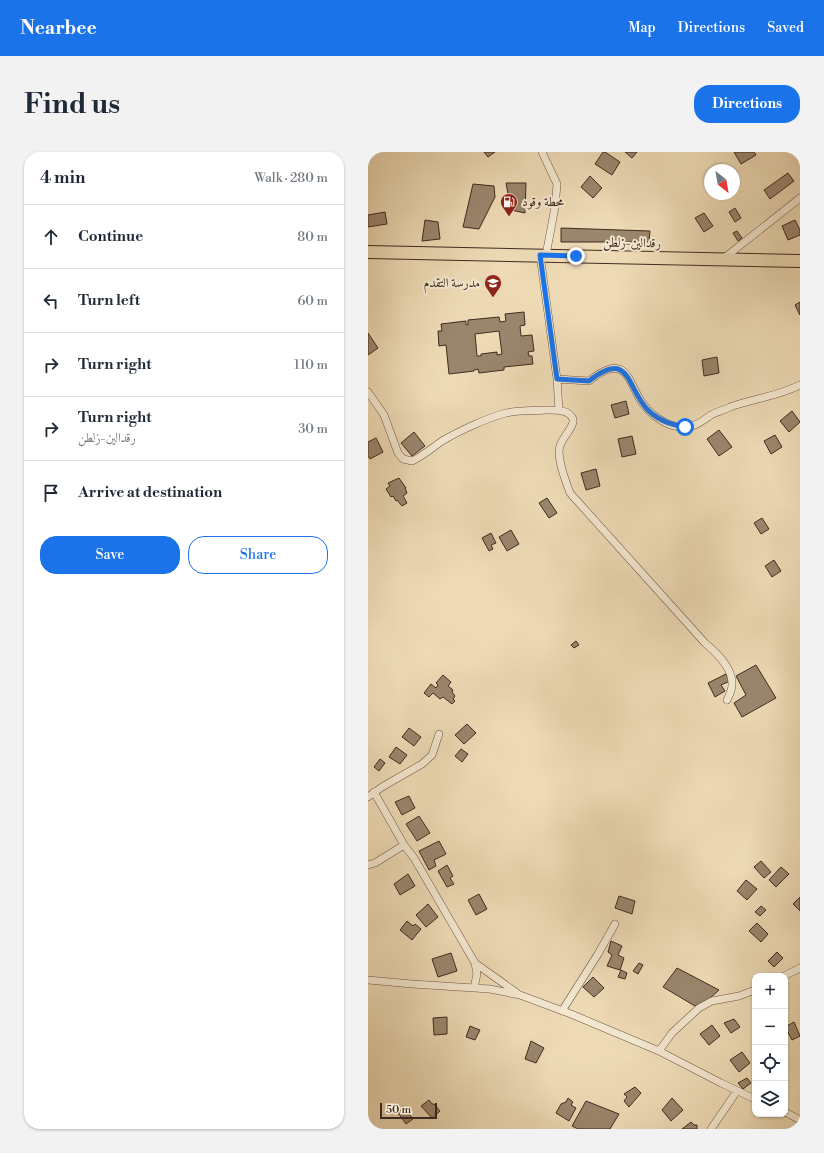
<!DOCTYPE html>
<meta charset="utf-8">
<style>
:root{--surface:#fff;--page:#f2f2f3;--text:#1f2937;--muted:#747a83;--line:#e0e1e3;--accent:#1a73e8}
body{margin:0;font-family:"Libre Bodoni",Amiri,serif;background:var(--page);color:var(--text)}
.controls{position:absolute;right:12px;bottom:12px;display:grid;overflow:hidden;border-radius:8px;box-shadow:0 1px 3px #0004}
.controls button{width:36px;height:36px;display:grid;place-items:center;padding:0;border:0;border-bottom:1px solid var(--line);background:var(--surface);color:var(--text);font:20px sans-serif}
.compass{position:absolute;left:336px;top:12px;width:36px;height:36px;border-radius:50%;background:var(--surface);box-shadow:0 1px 3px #0004;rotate:149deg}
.scale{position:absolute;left:12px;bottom:10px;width:57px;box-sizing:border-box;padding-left:4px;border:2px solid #412a20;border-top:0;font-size:11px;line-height:14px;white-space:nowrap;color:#412a20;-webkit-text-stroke:3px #f3e7cf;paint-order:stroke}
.stop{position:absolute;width:12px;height:12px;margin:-9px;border:3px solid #1a73e8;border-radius:50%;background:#fff}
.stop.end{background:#1a73e8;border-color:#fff;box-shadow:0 1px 4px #0008}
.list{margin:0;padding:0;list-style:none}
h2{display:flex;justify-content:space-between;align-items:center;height:52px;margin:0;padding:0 16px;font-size:17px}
h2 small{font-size:13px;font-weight:400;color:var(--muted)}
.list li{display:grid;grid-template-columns:26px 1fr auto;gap:12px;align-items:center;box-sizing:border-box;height:64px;padding:0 16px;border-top:1px solid var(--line)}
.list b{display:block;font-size:15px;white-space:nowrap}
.list p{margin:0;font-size:13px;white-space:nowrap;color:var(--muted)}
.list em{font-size:13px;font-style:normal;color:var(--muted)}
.actions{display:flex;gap:8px;padding:12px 16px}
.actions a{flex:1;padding:9px 0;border:1px solid var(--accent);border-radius:16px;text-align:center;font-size:14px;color:var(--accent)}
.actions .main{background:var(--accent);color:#fff}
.icon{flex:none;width:22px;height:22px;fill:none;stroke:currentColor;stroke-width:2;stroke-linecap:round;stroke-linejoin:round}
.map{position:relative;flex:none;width:432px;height:977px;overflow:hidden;border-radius:16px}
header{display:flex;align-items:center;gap:24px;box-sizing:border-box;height:56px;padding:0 20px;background:var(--accent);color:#fff}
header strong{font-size:19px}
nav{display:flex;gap:22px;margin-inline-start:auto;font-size:14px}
.intro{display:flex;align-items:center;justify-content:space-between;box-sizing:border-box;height:96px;padding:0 24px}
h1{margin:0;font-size:28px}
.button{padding:10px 18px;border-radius:16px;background:var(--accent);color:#fff;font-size:14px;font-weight:700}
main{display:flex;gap:24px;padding:0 24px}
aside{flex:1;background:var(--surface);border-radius:16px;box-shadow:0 1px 3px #0004}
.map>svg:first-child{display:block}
.building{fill:#9a866d;stroke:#412a20;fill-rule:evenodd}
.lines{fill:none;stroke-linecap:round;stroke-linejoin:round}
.minor-casing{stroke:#6c5645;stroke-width:8}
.primary-casing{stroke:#412a20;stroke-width:14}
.minor{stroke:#f3e7cf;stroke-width:7}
.primary{stroke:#eddab5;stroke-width:12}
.route{stroke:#1a73e8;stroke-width:5}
.labels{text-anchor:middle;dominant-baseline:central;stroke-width:4;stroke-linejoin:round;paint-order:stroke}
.poi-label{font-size:13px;fill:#412a20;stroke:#f3e7cf;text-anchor:start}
.street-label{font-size:13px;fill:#412a20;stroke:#f3e7cf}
</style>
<header>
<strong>Nearbee</strong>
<nav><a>Map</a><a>Directions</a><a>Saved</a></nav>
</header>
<div class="intro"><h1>Find us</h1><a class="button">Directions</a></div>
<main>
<aside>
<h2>4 min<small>Walk · 280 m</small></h2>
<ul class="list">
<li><svg class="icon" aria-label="ahead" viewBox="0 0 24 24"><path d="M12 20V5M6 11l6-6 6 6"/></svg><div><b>Continue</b></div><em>80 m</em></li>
<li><svg class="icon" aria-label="left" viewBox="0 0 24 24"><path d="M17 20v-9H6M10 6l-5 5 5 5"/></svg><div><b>Turn left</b></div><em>60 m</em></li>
<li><svg class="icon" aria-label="right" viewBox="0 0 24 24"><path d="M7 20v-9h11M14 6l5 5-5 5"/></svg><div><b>Turn right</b></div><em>110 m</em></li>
<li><svg class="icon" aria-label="right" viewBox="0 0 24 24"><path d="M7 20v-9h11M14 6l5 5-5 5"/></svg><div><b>Turn right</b><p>رقدالين-زلطن</p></div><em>30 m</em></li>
<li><svg class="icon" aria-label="arrive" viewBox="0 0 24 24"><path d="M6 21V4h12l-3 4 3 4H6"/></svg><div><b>Arrive at destination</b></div></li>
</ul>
<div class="actions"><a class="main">Save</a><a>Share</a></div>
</aside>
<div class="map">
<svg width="432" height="977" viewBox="0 0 432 977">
<rect width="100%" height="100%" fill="#eddab5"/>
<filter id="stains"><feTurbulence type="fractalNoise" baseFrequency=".005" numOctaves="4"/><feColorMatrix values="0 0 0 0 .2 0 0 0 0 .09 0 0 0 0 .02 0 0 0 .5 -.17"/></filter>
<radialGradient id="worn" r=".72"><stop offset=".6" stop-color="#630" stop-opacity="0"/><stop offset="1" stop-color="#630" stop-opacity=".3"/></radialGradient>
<!-- building -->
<path class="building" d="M116,0H127L120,5Z
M235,0H237L252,10L244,23L227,12Z
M257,0H269L264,6Z
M366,0H386L388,3L373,12Z
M420,21L426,29L402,47L396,38Z
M222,24L234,36L225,46L213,35Z
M138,31H158L157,61L143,58Z
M105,32L126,34L127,45L111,77L95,75Z
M367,56L373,66L367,70L361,60Z
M17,60L19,72L0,75V63Z
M336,61L345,74L336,80L327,66Z
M57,68L70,70L72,87L54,89Z
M427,68L432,78V83L420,88L414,74Z
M193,76L282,79L281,90H193Z
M369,79L374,86L370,89L365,81Z
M432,150V163L427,153Z
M156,160L157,173L152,174L153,184L164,183L166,199L160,200L161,204H164L165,212L136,215V218L111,221L110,217L106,218V219L81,222L78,193L71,194L70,179H74L73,172L98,169V173H100V168L131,165L132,170L138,169L137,162ZM131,179L134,202L129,203V200L113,202V204H109L107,182Z
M0,181L10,196L0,203Z
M349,205L351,221L336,224L334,208Z
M258,249L261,262L247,266L243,253Z
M424,259L432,270L421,280L412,269Z
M351,278L364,295L351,304L339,287Z
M46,280L57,294L44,304L33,291Z
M407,283L414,295L403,302L396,289Z
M264,284L268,302L254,305L250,287Z
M8,286L15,300L2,307L0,304V290Z
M228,317L232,334L218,338L213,321Z
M31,326L38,336H37L39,341L35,344L39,351L34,354L29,348L28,349L25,344L23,345L18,337L22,334L20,331Z
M179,346L189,361L181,366L171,351Z
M394,366L401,377L393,382L386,371Z
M143,378L151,392L139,399L131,385Z
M123,381L128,391L123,393L125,397L121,399L114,386Z
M406,408L413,419L404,425L397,414Z
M208,489L211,493L206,496L203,493Z
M388,513L408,546L374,565L366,551L378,543L368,524Z
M358,522L362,529L353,533L357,539L347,545L340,531Z
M75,523L83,530L80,534L85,538L84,540L87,544L85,547L87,549L84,552L75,545L72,547L65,541L61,545L56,541L63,532L68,536L70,533L68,531Z
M99,572L108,581L96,592L87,583Z
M41,576L53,585L46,594L34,585Z
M28,595L39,603L32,612L21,605Z
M93,597L100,602L94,610L87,604Z
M12,607L17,611L11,619L6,615Z
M41,644L47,656L34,663L27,650Z
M51,664L62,681L49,689L38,672Z
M71,689L78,702L66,708L68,714L61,718L51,699Z
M393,709L403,720L396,726L386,715Z
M79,713L85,724L82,726L86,732L79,735L70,719Z
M413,715L421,722L408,735L401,728Z
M40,722L47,734L32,743L26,732Z
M378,728L389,737L379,748L369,739Z
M111,742L119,757L108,763L100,748Z
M251,744L267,749L264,762L247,756Z
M432,745V759L425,752Z
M60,752L70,765L58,775L48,763Z
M393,754L398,758L392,764L387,760Z
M39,769L45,774L47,772L53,777L44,788L32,778Z
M389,771L400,782L393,790L381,779Z
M243,789L254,794L250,803L256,806L252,818L239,814L244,803L240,800Z
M409,800L415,806L406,815L400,809Z
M83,801L89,819L70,825L64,807Z
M271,811L275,813L270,822L265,819Z
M309,816L351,838L340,848L327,854L295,835Z
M253,818L259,821L257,827L250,825Z
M225,825L236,836L226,845L215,835Z
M79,865V882L66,883L65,866Z
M366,867L372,875L363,881L356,871Z
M426,870L432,884L424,888L417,875Z
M344,873L352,884L341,893L332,882Z
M102,874L112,878L107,888L98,885Z
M163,889L176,896L168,911L157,907Z
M374,900L382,911L371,920L362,908Z
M379,926L383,931L375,937L370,931Z
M267,935L273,941L261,955L256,949L259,945L256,942Z
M200,946L205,950L203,953L208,956L201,969L188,961L193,952L198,950Z
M304,946L315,958L303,969L294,958Z
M61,948L64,952H66L72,959L64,966L53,954Z
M218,949L251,962L242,977H210L204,974Z
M35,954L45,967L38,972L28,958Z
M323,970L326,973H329V977H314Z"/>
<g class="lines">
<defs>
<path id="minor" d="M174,0L189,32L187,55L178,103
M172,103L189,227L191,258
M355,107L432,46
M189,227L221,229C232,220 250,208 260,225C265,233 268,241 273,249C280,260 294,271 306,274C312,275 319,276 324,274C331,272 337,267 343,263C348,260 356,258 362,255C385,247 410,244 432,233
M0,240L16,263L30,301L35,307L44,309C55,304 64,296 74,289C91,279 119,266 138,261C151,258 165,259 178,258C187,258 201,257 205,267C207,274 194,286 192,294C188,305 198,330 202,341L337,491C349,501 365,516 364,533C364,538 361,544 359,548
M6,640L36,693
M0,645L14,635L54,612L64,603L71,582
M0,713L7,711L36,693L46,706L107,811L109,822L106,836
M107,811L149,841
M416,824L432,816
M0,828L44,832L122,837L152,843L203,862L291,899L353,931L387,947
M194,859L230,802L247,772
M291,899L304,881L331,856L344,849L371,844L387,838
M417,960L432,968
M343,977L369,939"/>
<path id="primary" d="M0,100L432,109"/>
</defs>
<!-- minor casing -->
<use href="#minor" class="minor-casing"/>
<!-- primary casing -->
<use href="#primary" class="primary-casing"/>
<!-- minor -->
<use href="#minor" class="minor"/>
<!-- primary -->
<use href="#primary" class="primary"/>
</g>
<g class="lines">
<!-- route -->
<path class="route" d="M208,104L172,103L189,227L221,229C262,197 258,234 279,257C289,268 304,273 317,275"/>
</g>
<!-- icons -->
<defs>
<symbol id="fuel-pin" viewBox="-11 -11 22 30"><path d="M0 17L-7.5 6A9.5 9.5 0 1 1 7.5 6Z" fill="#8f2418" stroke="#f3e7cf"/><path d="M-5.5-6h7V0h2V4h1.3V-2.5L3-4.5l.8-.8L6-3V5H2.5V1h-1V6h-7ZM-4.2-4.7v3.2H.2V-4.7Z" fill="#fff"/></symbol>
<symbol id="school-pin" viewBox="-11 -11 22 30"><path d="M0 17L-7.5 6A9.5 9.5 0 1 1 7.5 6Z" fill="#8f2418" stroke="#f3e7cf"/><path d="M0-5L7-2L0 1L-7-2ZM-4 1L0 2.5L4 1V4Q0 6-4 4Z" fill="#fff"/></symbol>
</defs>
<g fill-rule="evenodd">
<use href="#fuel-pin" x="131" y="40" width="20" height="27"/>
<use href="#school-pin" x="115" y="121" width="20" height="27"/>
</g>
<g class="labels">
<!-- poi labels -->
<g class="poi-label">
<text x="154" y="50">محطة وقود</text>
<text x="112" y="131" text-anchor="end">مدرسة التقدم</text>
</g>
<!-- street labels -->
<g class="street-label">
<text transform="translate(264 91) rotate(1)">رقدالين-زلطن</text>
</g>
</g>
<rect width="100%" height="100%" filter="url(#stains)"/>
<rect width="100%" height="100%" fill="url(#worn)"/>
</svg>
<div class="controls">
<button>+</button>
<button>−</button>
<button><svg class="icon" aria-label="locate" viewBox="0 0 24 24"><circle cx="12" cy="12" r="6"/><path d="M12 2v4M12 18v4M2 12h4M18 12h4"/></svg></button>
<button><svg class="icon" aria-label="layers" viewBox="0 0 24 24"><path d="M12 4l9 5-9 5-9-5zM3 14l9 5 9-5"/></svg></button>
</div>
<svg class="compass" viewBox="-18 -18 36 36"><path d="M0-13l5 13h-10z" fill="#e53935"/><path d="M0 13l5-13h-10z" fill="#747a83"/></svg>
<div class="scale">50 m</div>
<div class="stop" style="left:317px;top:275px"></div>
<div class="stop end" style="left:208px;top:104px"></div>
</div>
</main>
